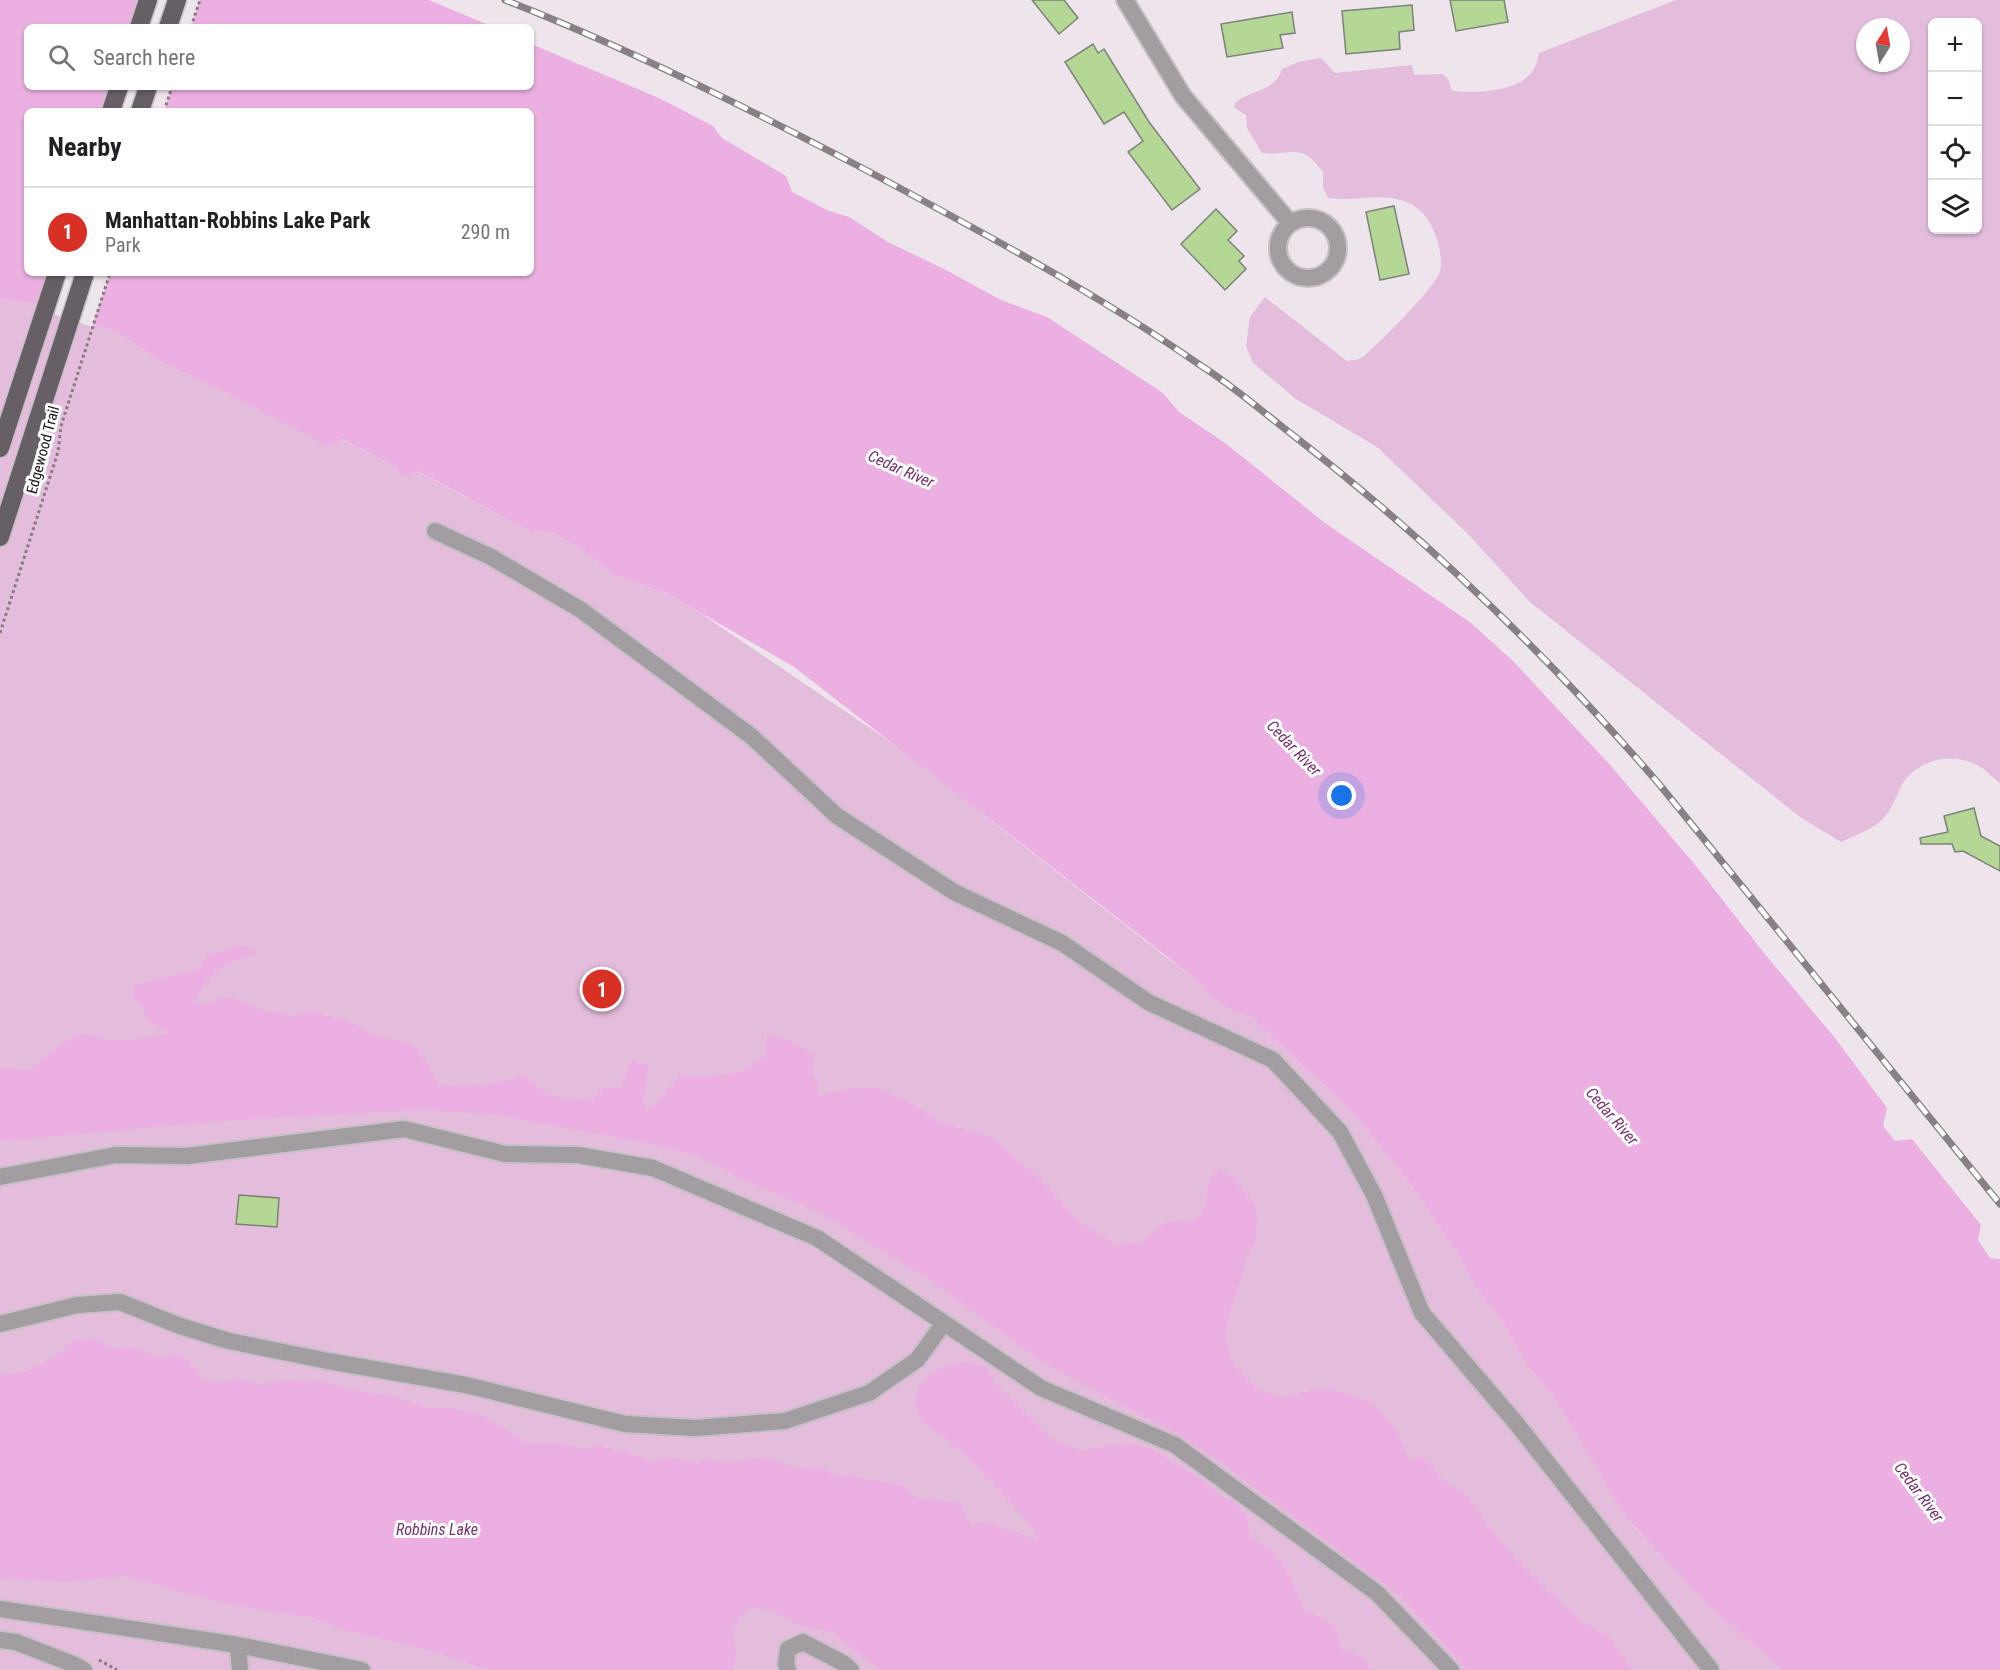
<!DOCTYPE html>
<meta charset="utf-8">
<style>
:root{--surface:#fff;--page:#f6f6f6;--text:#202124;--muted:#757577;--line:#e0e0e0;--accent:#d93025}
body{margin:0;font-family:"Roboto Condensed",sans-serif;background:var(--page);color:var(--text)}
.controls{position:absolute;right:18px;top:18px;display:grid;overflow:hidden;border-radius:9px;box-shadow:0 2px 4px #0004}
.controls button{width:54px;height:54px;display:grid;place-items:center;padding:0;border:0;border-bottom:2px solid var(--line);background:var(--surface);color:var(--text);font:30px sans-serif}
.compass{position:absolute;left:1856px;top:18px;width:54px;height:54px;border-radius:50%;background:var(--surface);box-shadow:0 2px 4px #0004;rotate:11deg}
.you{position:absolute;left:1342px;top:796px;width:21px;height:21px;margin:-15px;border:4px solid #fff;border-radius:50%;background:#1a73e8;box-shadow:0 0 0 9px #1a73e833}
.badge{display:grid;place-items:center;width:39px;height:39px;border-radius:50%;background:var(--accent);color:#fff;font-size:20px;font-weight:700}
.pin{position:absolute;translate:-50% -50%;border:3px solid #fff;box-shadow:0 2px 6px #0006}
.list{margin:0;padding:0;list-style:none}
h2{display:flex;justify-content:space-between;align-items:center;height:78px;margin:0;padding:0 24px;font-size:26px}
h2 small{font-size:20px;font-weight:400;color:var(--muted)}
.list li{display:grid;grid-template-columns:39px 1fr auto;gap:18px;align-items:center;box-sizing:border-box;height:90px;padding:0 24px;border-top:2px solid var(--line)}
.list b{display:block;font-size:22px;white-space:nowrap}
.list p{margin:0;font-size:20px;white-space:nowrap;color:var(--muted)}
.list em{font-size:20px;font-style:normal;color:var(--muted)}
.icon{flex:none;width:33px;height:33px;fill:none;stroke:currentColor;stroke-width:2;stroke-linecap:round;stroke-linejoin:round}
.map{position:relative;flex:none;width:2000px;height:1670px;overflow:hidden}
.search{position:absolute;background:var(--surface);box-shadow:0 2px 4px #0004;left:24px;top:24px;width:510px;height:66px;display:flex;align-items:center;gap:15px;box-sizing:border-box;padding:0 21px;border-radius:9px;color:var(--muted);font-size:22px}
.panel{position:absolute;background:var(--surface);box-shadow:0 2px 4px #0004;left:24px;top:108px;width:510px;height:168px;border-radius:9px}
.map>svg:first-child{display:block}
.green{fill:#e4bddd;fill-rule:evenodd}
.water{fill:#ebb0e1;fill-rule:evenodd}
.pier{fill:#eee4ec}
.building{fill:#b4d796;stroke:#7d8279;stroke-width:1.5}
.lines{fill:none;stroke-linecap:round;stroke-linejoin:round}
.minor-casing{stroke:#c8bfc6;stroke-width:20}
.major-casing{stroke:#c8bfc6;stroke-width:21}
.path{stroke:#837c81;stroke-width:3;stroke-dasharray:3 3;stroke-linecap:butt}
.minor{stroke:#a19da0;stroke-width:16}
.major{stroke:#665f65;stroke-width:18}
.rail-casing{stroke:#878086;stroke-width:7}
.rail{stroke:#fff;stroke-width:4.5;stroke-dasharray:14;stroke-linecap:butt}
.labels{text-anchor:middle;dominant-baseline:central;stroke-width:6;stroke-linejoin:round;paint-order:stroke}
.street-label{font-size:15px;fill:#1b171a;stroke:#fff}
.water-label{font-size:16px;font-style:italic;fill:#76316d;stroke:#fff}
</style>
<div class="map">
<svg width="2000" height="1670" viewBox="0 0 2000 1670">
<rect width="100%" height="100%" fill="#eee4ec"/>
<!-- green -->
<path class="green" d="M1676,0H2000V783C1994,778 1988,773 1982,768C1957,751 1920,757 1903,783C1896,795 1892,810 1882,820C1874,828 1852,837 1841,842L1800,817L1530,602L1467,533L1377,447L1296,399L1253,363L1246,346L1250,317L1265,297L1347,361C1353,360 1359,360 1364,356C1379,344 1432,290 1439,274C1446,256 1433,219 1417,208C1389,188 1359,203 1328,198L1323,188V172C1300,141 1294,156 1262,153L1247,128L1246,115L1235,108L1234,104C1250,88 1274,94 1282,69L1298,62L1321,58L1335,73L1412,65L1414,75L1443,74L1449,81L1452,91C1476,93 1523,93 1535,67C1537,63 1538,57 1539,53ZM1932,22H1978V230H1932ZM1865,27H1901V63H1865Z
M0,300L30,303L116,332L162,362L233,396L341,439L398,468L407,476L417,471L531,532L550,531L585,551L613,575L668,594L702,614L936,773L984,815L1197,981C1213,998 1228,1010 1251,1017L1350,1109L1408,1181L1459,1256L1477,1289L1501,1319L1526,1364L1556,1400L1635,1528L1783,1670H0Z"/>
<!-- water -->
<path class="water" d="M0,0H429L493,27H27V87H531V44L659,98L713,126L722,138L786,176L792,192L829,211L849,217L888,242L946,270L1001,300L1047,317L1163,393L1179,412L1225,443L1325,523L1471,623L1513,661L1611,766L1696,866L1764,953L1835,1038L1887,1108L1883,1126L1895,1141L1912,1139L1981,1225L1978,1240L1990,1258L2000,1259V1670H1783L1703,1600L1626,1517L1556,1400L1526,1364L1501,1319L1477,1289L1459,1256L1408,1181L1350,1109L1251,1017L1234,1012L1212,997L1197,981L1165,955L794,667L668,594L613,575L585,551L550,531L531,532L418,471L407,476L400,474L398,468L342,439L327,446L233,396L162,362L116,332L30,303L0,300ZM27,111H531V273H27Z
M244,945L258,954C226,959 207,975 194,1004L213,1003L221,997L234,998L262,1010L295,1016L311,1011L353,1023L378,1037L410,1043L428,1064L438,1085C473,1088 491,1085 524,1075L549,1096L592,1100L604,1088L621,1087L632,1060L649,1066L643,1103L647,1110L658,1102L679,1076H714L744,1071L765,1056L767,1034L790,1041L815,1054L812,1074L818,1083V1095L844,1089L875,1088L906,1100L940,1122L991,1137L1042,1181L1080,1223L1117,1245L1143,1241L1166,1222L1194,1220L1205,1208L1209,1179L1219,1170L1229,1175L1250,1198L1257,1210L1256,1239L1247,1257L1241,1280L1232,1303L1225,1336L1234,1365L1257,1389L1283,1398L1312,1390H1332L1372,1402L1398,1432L1409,1461L1422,1456L1445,1482L1469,1497L1486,1523L1513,1556L1549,1592L1582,1622L1608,1636L1633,1670H1467L1402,1598L1222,1463L1179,1435L1045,1364L929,1279L817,1211L746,1181L705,1159L658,1145L490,1114L421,1110L236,1120L0,1141V1069L30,1070C44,1059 68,1036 85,1034C92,1033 101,1039 108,1040C127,1043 149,1036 169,1034L146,1018L141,1004L132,997L134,985L197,970L209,954C222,954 231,947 244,945Z
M92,1339L111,1347L137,1349L161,1358L171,1355L181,1357L190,1362L201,1378L218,1383L237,1379L258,1384L297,1380L320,1381L351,1390L397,1397L430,1409L451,1408L484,1416L526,1443H559L589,1449L598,1445L654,1461L669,1457L696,1463L706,1459L728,1463L765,1457L799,1469L823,1468L834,1476L847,1475L903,1486L917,1498L959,1503L971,1524L988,1521L1010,1532H1017L1039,1542L1033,1529L1001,1492L961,1451L924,1422L914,1402L919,1387L930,1375L941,1368L965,1362L986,1367L995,1384L1052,1438L1082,1451L1108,1445L1128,1444L1150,1448L1201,1479L1221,1496L1233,1501L1247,1517L1250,1537L1272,1551L1290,1576L1305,1612C1331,1617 1334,1626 1342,1650C1354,1653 1367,1657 1371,1670H880L832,1632L797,1625L771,1610L750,1608C721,1631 742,1640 733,1670H489L436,1652L344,1630L312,1617L273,1612L203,1598L125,1576L66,1582L0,1579V1375L25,1372L57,1356L71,1342Z"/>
<!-- pier -->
<path class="pier" d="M137,0H200L191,27H128Z
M108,87H172L164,111H100Z
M46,273H110L92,327L35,308Z"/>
<!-- building -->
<path class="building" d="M1032,0H1064L1078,18L1059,34Z
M1450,0H1504L1508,22L1456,31Z
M1412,5L1414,30L1399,32L1400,49L1346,54L1342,11Z
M1292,12L1295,33L1280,35L1283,48L1227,57L1221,24Z
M1093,44L1098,53L1104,49L1149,122L1200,189L1172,210L1128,152L1143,141L1124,112L1104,124L1065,62Z
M1394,206L1409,274L1380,280L1366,212Z
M1216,209L1237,231L1228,240L1244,256L1239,261L1246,269L1225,290L1181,244Z
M1974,808L1981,836L2000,846V871L1963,851L1955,852L1952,844H1921L1920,838L1948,832L1944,816Z
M239,1195L279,1198L277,1227L236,1224Z"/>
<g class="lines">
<defs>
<path id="minor" d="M1125,0L1183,96L1290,223
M1278 248a30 30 0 1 1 60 0a30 30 0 1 1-60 0Z
M435,531L491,557L581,610L751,736L837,816L954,892L1062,943L1148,1002L1273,1060L1340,1132L1374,1195L1422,1313L1516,1423L1711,1670
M0,1177L116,1155L187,1156L404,1129L505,1154L578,1155L653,1168L817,1238L1041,1388L1175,1445L1377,1593L1451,1670
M0,1324L77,1305L120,1302L180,1326L229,1341L328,1361L466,1385L625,1424L695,1428L785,1421L869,1393L917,1360L944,1323
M0,1609L238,1645L362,1670
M0,1640L16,1642L75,1665L84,1670
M238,1645L240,1670
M788,1670L786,1664L788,1649L803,1642L843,1663L851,1670"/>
<path id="major" d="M139,27L148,0
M168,27L177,0
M111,111L119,87
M140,111L148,87
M0,448L57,273
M0,537L85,273"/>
</defs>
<!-- minor casing -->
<use href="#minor" class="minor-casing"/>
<!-- major casing -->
<use href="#major" class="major-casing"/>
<!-- path -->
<path class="path" d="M191,27L200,0
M164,111L172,87
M0,633L58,452L61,426L110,273
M99,1660L117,1670"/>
<!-- minor -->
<use href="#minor" class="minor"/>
<!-- major -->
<use href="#major" class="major"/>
<defs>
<path id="rail" d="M505,0C628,48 747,108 864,169C978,230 1093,291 1200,365C1230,384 1257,407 1285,429C1422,534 1546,653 1659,784L2000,1204"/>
</defs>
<!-- rail casing -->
<use href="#rail" class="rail-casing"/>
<!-- rail -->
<use href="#rail" class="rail"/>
</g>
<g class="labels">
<!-- street labels -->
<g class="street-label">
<text transform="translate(43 450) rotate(-75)">Edgewood Trail</text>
</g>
<!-- water labels -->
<g class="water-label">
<text transform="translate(901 469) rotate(24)">Cedar River</text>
<text transform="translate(1294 748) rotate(46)">Cedar River</text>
<text transform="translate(1612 1116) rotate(49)">Cedar River</text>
<text transform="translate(1919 1492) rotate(53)">Cedar River</text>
<text x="437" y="1529">Robbins Lake</text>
</g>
</g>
</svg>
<div class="controls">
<button>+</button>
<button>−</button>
<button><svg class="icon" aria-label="locate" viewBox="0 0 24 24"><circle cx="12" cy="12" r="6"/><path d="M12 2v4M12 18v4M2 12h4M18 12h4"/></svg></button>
<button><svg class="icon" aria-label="layers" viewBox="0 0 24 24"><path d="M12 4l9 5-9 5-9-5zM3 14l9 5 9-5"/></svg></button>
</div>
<svg class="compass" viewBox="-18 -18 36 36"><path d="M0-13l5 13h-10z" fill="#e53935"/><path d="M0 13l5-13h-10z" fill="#757577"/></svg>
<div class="you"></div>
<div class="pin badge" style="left:602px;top:989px">1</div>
<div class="search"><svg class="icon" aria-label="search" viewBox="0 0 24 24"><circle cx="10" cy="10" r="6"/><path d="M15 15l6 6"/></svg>Search here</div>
<section class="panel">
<h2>Nearby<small></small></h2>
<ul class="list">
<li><span class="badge">1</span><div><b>Manhattan-Robbins Lake Park</b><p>Park</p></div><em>290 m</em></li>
</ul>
</section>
</div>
